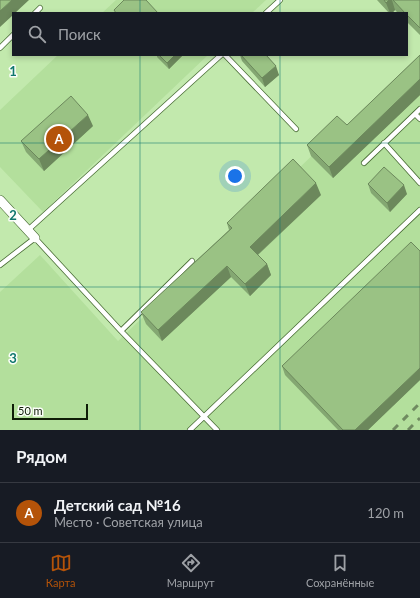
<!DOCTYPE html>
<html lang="ru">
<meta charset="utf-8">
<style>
:root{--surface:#171b24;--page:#20242c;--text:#f1f3f6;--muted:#9ea1a6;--line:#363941;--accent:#b45309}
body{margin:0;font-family:Lato,sans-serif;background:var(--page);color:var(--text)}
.scale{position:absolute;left:12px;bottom:10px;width:76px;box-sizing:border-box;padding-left:4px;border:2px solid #0f1d07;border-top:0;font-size:11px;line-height:14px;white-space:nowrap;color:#0f1d07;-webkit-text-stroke:3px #fafef8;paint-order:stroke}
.you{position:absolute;left:235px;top:176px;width:14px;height:14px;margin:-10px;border:3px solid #fff;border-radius:50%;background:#1a73e8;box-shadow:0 0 0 6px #1a73e833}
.badge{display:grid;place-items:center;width:26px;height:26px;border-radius:50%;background:var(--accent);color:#fff;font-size:13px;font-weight:700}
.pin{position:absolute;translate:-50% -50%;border:2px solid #fff;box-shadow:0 1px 4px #0006}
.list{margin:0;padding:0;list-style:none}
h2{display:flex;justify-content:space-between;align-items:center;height:52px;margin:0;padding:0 16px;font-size:17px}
h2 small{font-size:13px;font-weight:400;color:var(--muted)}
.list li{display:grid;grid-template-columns:26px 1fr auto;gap:12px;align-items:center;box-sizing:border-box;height:60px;padding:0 16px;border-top:1px solid var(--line)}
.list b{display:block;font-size:15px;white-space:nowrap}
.list p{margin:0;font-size:13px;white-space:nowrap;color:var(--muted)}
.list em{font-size:13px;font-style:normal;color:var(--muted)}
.icon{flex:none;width:22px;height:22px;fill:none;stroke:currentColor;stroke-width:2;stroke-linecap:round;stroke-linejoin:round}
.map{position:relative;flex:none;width:420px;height:430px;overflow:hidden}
.search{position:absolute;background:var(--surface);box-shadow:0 2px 6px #0003;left:12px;right:12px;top:12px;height:44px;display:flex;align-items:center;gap:10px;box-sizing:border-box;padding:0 14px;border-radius:0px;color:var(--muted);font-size:15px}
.sheet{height:112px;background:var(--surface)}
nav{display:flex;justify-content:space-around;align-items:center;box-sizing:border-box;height:56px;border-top:1px solid var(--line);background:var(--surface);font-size:11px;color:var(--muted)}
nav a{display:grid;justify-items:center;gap:2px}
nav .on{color:var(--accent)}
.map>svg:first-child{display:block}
.built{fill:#b3df9c}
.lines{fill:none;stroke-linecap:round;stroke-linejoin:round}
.lane-casing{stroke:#496c35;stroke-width:6}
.street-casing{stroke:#496c35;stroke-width:10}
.lane{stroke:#fff;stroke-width:4.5}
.street{stroke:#fff;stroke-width:9}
.rail{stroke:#6f8a60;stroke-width:3;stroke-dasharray:7 7;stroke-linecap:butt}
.wall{fill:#84a772}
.shaded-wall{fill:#6c885c}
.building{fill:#9ac284;stroke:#6c885c}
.grid{fill:none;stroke:#0f766e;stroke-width:1;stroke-opacity:0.55}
.grid-label{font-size:13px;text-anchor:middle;font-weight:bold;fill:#0f766e;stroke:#fafef8;stroke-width:3;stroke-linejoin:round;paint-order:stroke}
</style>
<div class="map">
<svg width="420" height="430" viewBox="0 0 420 430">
<rect width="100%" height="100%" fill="#c2e9ad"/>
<!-- built -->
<path class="built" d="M116,0H266L252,13H102Z
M58,55H208L43,212L0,167V110Z
M420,71V430H0V292L40,255L118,341L342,127L351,137Z"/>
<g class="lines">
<defs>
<path id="lane" d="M35,13L40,8
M266,13L280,0
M0,48L13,35
M225,55L296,129
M415,114L420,119
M384,143L420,183
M364,163L420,109
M28,230L221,55
M0,265L35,238L121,331L217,430
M121,331L192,261
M190,430L420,210"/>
<path id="street" d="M0,200L35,238"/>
</defs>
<!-- lane casing -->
<use href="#lane" class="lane-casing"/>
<!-- street casing -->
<use href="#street" class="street-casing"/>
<!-- lane -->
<use href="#lane" class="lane"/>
<!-- street -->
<use href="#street" class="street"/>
<!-- rail -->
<path class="rail" d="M393,430L420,403
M408,430L420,418"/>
</g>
<!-- wall -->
<path class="wall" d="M377,0H420V35L407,22V13H398L395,10L392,13H389Z
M157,55H183L169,69L157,57Z
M240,55H266L279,75L265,87L242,61Z
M420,55V95L333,178L311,156L307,145L347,125Z
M93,126L44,171L26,152L21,141Z
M368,184L407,194L390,212L371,193Z
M321,195L258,255L267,264L271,275L250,296L231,277L162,341L146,324L141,312L229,230L227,223Z
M420,251V380L368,430H338L285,375L282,366Z"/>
<!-- shaded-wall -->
<path class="shaded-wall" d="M12,0H29L15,13H13V15L0,27V11Z
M389,0H392L395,10L392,13H390L386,3Z
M175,55H183L169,69L167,63Z
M276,66L279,75L265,87L262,78Z
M420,79V95L333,178L329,167Z
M88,115L93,126L44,171L39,159Z
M316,183L321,195L254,258L250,247Z
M404,185L407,194L390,212L387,203Z
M267,264L271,275L250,296L245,284Z
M227,266L231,277L162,341L158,330Z
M420,368V380L368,430H355Z"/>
<!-- building -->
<path class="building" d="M0,0H12L0,11Z
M124,0H146L158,13H116L114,10Z
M384,0H389L386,3Z
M393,0H420V28L407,15V13H405Z
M159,55H175L167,63Z
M241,55H266L276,66L262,78Z
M420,55V79L329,167L307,145L337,116L347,125Z
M71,96L88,115L39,159L21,141Z
M293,159L316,183L250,247L267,264L245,284L227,266L158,330L141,312L232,228L227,223Z
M384,167L404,185L387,203L368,184Z
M411,242L420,251V368L355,430H343L282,366Z"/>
<!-- grid -->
<path class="grid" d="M140,0V13M280,0V13M140,55V430M280,55V430M0,143H420M0,287H420"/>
<g class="grid-label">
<text x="13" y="76">1</text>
<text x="13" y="220">2</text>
<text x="13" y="363">3</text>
</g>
</svg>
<div class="scale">50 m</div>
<div class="you"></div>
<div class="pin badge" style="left:59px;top:139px">A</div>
<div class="search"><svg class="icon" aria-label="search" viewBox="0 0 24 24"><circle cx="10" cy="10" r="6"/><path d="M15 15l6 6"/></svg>Поиск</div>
</div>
<section class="sheet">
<h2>Рядом<small></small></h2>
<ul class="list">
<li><span class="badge">A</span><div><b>Детский сад №16</b><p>Место · Советская улица</p></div><em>120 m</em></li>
</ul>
</section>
<nav>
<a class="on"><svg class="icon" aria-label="map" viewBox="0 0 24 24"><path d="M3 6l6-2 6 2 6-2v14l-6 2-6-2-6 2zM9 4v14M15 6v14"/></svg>Карта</a>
<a><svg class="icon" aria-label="directions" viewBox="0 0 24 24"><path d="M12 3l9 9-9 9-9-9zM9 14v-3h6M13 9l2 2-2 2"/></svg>Маршрут</a>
<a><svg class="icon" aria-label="saved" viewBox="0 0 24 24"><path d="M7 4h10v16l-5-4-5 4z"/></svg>Сохранённые</a>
</nav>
